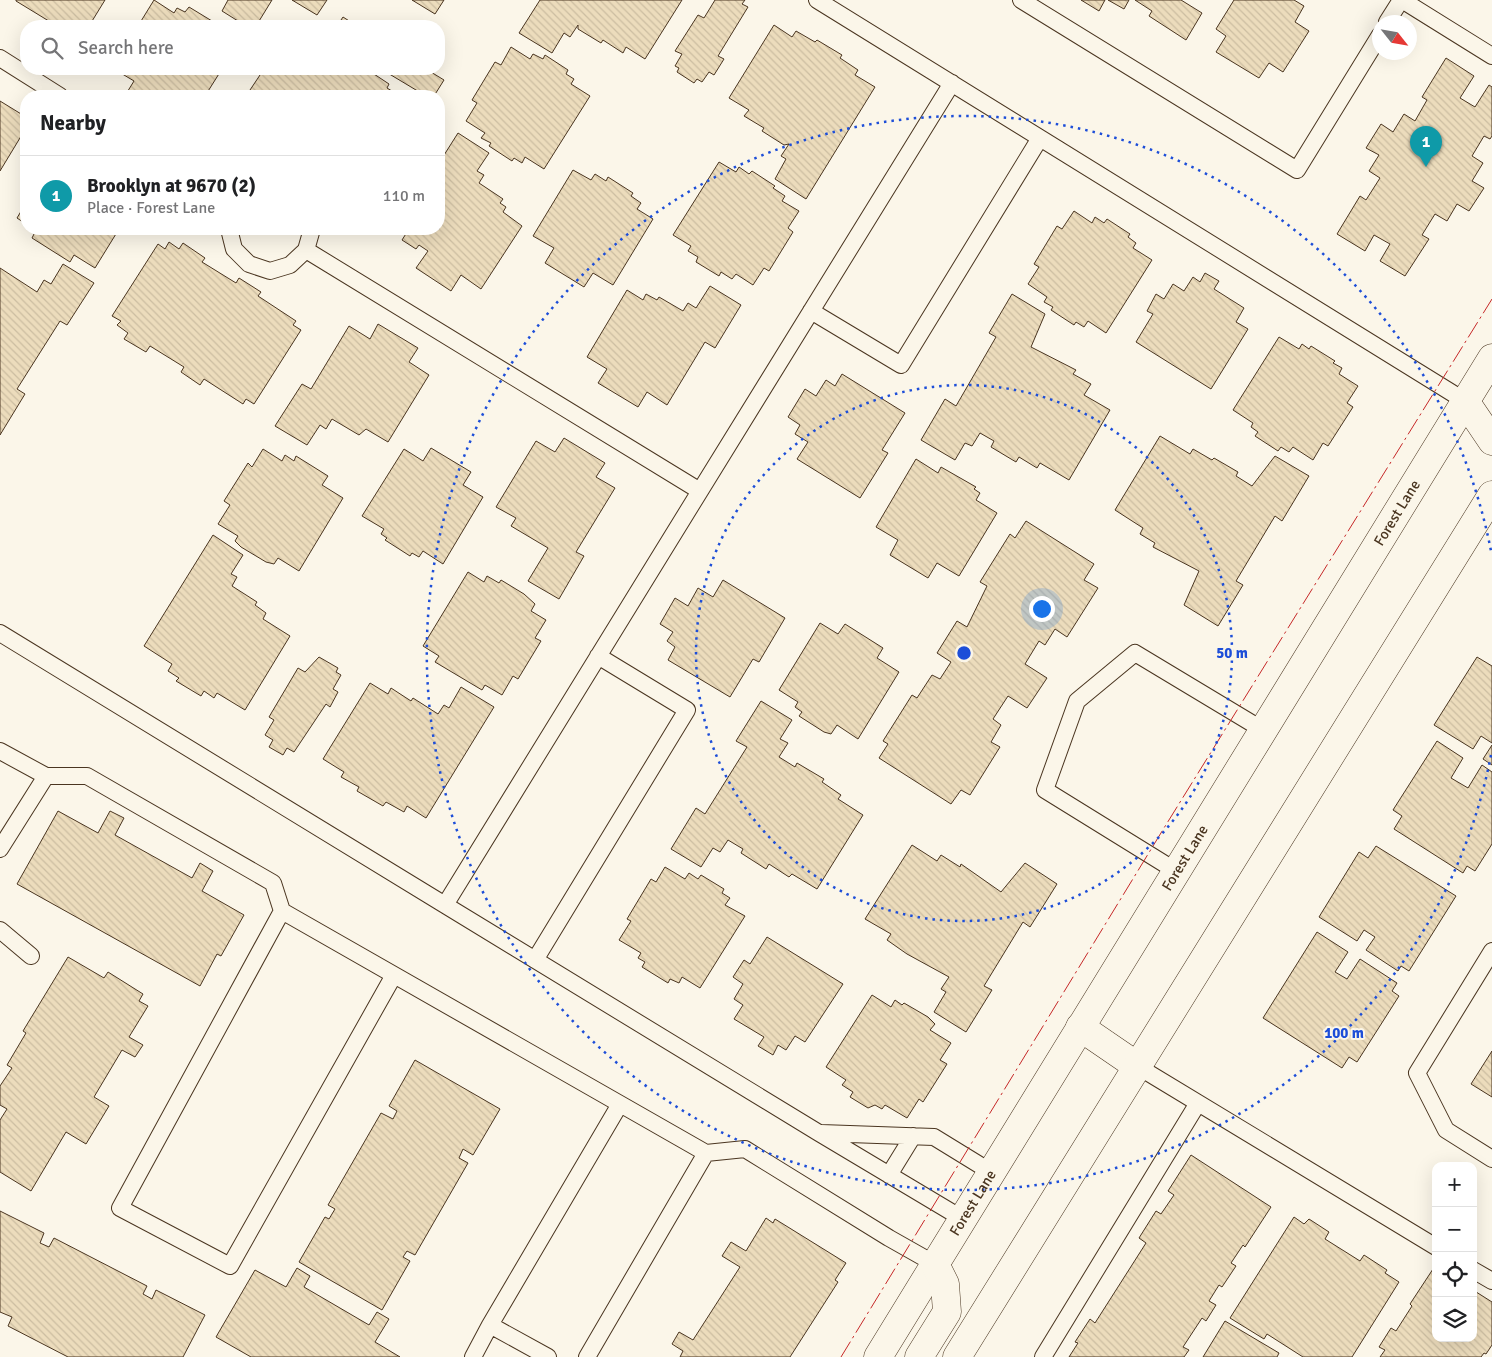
<!DOCTYPE html>
<meta charset="utf-8">
<style>
:root{--surface:#fff;--page:#f6f6f6;--text:#202124;--muted:#757577;--line:#e0e0e0;--accent:#0b8043}
body{margin:0;font-family:Signika,sans-serif;background:var(--page);color:var(--text)}
.controls{position:absolute;right:15px;bottom:15px;display:grid;overflow:hidden;border-radius:10px;box-shadow:0 5px 20px #0002}
.controls button{width:45px;height:45px;display:grid;place-items:center;padding:0;border:0;border-bottom:1px solid var(--line);background:var(--surface);color:var(--text);font:25px sans-serif}
.compass{position:absolute;left:1372px;top:15px;width:45px;height:45px;border-radius:50%;background:var(--surface);box-shadow:0 5px 20px #0002;rotate:121deg}
.you{position:absolute;left:1041px;top:608px;width:18px;height:18px;margin:-12px;border:4px solid #fff;border-radius:50%;background:#1a73e8;box-shadow:0 0 0 8px #1a73e833}
.badge{display:grid;place-items:center;width:32px;height:32px;border-radius:50%;background:var(--accent);color:#fff;font-size:16px;font-weight:700}
.pin{position:absolute;translate:-50% -41px;filter:drop-shadow(0 1px 2px #0008)}
.pin::after{content:'';position:absolute;top:26px;width:18px;height:15px;background:inherit;clip-path:polygon(0 0,100% 0,50% 100%)}
.list{margin:0;padding:0;list-style:none}
h2{display:flex;justify-content:space-between;align-items:center;height:65px;margin:0;padding:0 20px;font-size:21px}
h2 small{font-size:16px;font-weight:400;color:var(--muted)}
.list li{display:grid;grid-template-columns:32px 1fr auto;gap:15px;align-items:center;box-sizing:border-box;height:80px;padding:0 20px;border-top:1px solid var(--line)}
.list b{display:block;font-size:19px;white-space:nowrap}
.list p{margin:0;font-size:16px;white-space:nowrap;color:var(--muted)}
.list em{font-size:16px;font-style:normal;color:var(--muted)}
.icon{flex:none;width:28px;height:28px;fill:none;stroke:currentColor;stroke-width:2;stroke-linecap:round;stroke-linejoin:round}
.map{position:relative;flex:none;width:1492px;height:1357px;overflow:hidden}
.search{position:absolute;background:var(--surface);box-shadow:0 5px 20px #0002;left:20px;top:20px;width:425px;height:55px;display:flex;align-items:center;gap:12px;box-sizing:border-box;padding:0 18px;border-radius:20px;color:var(--muted);font-size:19px}
.panel{position:absolute;background:var(--surface);box-shadow:0 5px 20px #0002;left:20px;top:90px;width:425px;height:145px;border-radius:20px}
.map>svg:first-child{display:block}
.building{fill:url(#building-back-hatch);stroke:#4a3520}
.lines{fill:none;stroke-linecap:round;stroke-linejoin:round}
.service-casing{stroke:#4a3520;stroke-width:18}
.minor-casing{stroke:#4a3520;stroke-width:29}
.secondary-casing{stroke:#4a3520;stroke-width:29}
.service{stroke:#fbf6e9;stroke-width:16}
.minor{stroke:#fbf6e9;stroke-width:28}
.secondary{stroke:#fbf6e9;stroke-width:28}
.power{stroke:#c62828;stroke-width:1;stroke-dasharray:18 4 2.5 4;stroke-linecap:butt}
.ring{fill:none;stroke:#1d4ed8;stroke-width:2.5;stroke-dasharray:2.5 5}
.labels{text-anchor:middle;dominant-baseline:central;stroke-width:4;stroke-linejoin:round;paint-order:stroke}
.street-label{font-size:15px;fill:#4a3520;stroke:#fbf6e9}
.centre{fill:#1d4ed8;stroke:#fbf6e9;stroke-width:2.5}
.ring-label{font-size:15px;text-anchor:middle;font-weight:bold;fill:#1d4ed8;stroke:#fbf6e9;stroke-width:4;stroke-linejoin:round;paint-order:stroke}
</style>
<div class="map">
<svg width="1492" height="1357" viewBox="0 0 1492 1357">
<defs>
<pattern id="building-back-hatch" width="6" height="6" patternUnits="userSpaceOnUse" patternTransform="scale(1.25)"><rect width="6" height="6" fill="#ecdcbc"/><path d="M-1 5l2 2M0 0l6 6M5-1l2 2" fill="none" stroke="#ccbda1"/></pattern>
</defs>
<rect width="100%" height="100%" fill="#fbf6e9"/>
<!-- building -->
<path class="building" d="M16,0H105L89,26H57L16,1Z
M154,0L174,13L177,8L185,12L189,7L212,21L209,26H138Z
M228,0H272L256,26H246L222,11Z
M292,0H327L317,15Z
M412,0H444L435,14Z
M540,0H682L645,59L626,47L623,53L603,40L601,43L578,29V25L570,37L564,33L552,53L519,33Z
M715,0H745L742,4L748,7L718,56L724,59L714,75L709,72L702,82L697,79L694,83L677,72L679,68L675,66L682,54L675,51L698,15L704,18Z
M1081,0H1105L1099,11Z
M1108,0H1129L1124,9Z
M1135,0H1181L1202,13L1186,40L1149,16L1152,11Z
M1234,0H1294L1304,6L1295,22L1309,31L1283,72L1269,63L1259,78L1216,52L1226,36L1216,29Z
M343,17L357,26H337Z
M774,25L792,37L796,31L815,42L817,40L842,55L840,58L858,70L855,75L875,87L806,199L775,179L786,159L781,156L789,144L784,145L762,131L764,128L744,116L749,110L729,98Z
M511,47L530,59L533,54L543,59L545,55L568,70L566,74L574,79L571,84L590,96L544,169L525,157L522,163L514,158L512,161L489,146L491,143L481,138L485,133L466,121L477,103L472,100L495,62L501,65Z
M1446,58L1474,76L1460,98L1475,107L1489,85L1492,87V136L1490,139L1484,136L1472,156L1483,163L1472,181L1484,188L1469,211L1457,204L1447,221L1435,214L1422,235L1429,239L1405,276L1380,261L1390,244L1374,235L1365,251L1337,234L1360,196L1366,200L1380,178L1369,171L1379,155L1366,148L1381,124L1393,132L1404,114L1415,121L1427,100L1422,97Z
M114,69H222L205,96H129L126,94L134,81Z
M264,69H356L365,74L368,70L389,84L387,88L400,96H246Z
M381,69H426L444,80L434,96H426Z
M0,101L26,117V128L0,171Z
M458,133L489,153L477,171L484,175L479,183L503,199L500,203L506,207L503,212L522,226L481,289L461,275L451,291L416,268L428,251L419,245L416,249L402,240L409,229H439V183L442,179L439,177V163Z
M719,162L736,172L739,167L749,174L752,171L775,186L773,188L785,196L782,201L799,211L788,228L793,232L769,271L764,268L753,285L736,274L732,279L721,272L719,276L696,262L698,257L688,251L691,246L673,235Z
M573,170L591,180L595,174L606,181L608,177L633,193L631,196L641,203L637,209L653,219L613,285L593,273L584,287L545,263L554,248L533,236Z
M26,203V224L17,218Z
M1074,211L1092,223L1095,217L1104,223L1107,219L1130,234L1128,237L1136,243L1133,248L1152,260L1106,333L1088,321L1084,327L1076,322L1074,325L1051,310L1053,307L1044,302L1047,297L1028,284L1039,267L1034,264L1057,226L1062,229Z
M34,229H119L95,268L74,255L70,262L32,238L36,230Z
M169,242L179,249L183,243L205,258L202,262L236,283L239,278L261,292L258,296L296,321L293,325L301,330L254,404L246,399L243,404L204,379L200,385L181,372L184,367L150,346L146,352L124,339L128,333L117,325L121,321L112,316L158,244L165,249Z
M63,264L94,283L67,325L60,321L17,389L25,394L0,435V268L37,292L44,280L51,284Z
M1205,273L1219,281L1214,289L1244,308L1236,322L1248,329L1211,389L1136,342L1153,314L1147,311L1156,294L1164,299L1173,284L1184,291L1193,277L1200,282Z
M710,286L741,305L715,348L705,342L667,405L647,392L638,407L598,383L607,369L587,357L627,290L643,300L646,294L657,300L659,297L683,311L688,303L696,308Z
M1012,294L1045,314L1031,347L1076,370L1073,374L1091,384L1084,395L1110,410L1069,480L1040,463L1037,468L1019,457L1016,462L991,447L994,441L980,433L972,446L965,443L955,460L921,440L945,399L956,406L996,337L989,333Z
M378,324L418,348L409,362L429,375L388,442L366,429L359,435L332,419L326,429L320,425L307,445L275,426L302,384L311,389L349,326L370,339Z
M1279,337L1299,349L1302,344L1309,349L1311,346L1335,361L1333,363L1342,368L1339,374L1358,386L1347,403L1353,407L1328,446L1323,443L1313,460L1293,447L1289,452L1281,447L1278,451L1255,436L1258,432L1251,427L1253,423L1233,410Z
M842,374L905,413L882,450L888,453L860,498L797,459L808,442L795,434L800,425L788,417L805,389L816,396L826,380L835,386Z
M1160,436L1190,454L1193,449L1212,460L1214,458L1238,472L1236,476L1252,486L1275,456L1309,476L1282,521L1275,516L1236,581L1243,585L1218,626L1184,605L1199,571L1153,547L1155,543L1140,534L1143,528L1115,510Z
M564,438L605,463L596,477L615,488L576,552L584,556L559,599L528,581L548,548L511,526L516,518L496,507L536,441L555,452Z
M431,448L471,472L463,485L483,497L443,564L423,551L419,557L412,553L410,556L385,540L387,538L381,534L384,529L362,516L404,449L423,461Z
M263,449L282,461L285,455L294,461L296,456L328,476L322,485L343,498L299,571L278,558L274,564L266,562L241,547L235,541L238,536L218,524L230,505L224,501L248,463L252,467Z
M916,459L938,473L941,467L976,487L974,489L980,493L976,500L997,513L959,576L937,563L928,578L890,555L898,540L876,527Z
M1026,521L1094,564L1084,580L1098,588L1067,637L1055,629L1045,645L1039,641L1025,664L1047,678L1027,708L1008,696L993,719L1001,725L991,742L1000,747L970,795L961,790L951,804L879,758L888,744L883,741L912,695L917,698L932,675L940,679L951,662L937,653L957,621L967,627L987,586L980,582L1010,534L1015,538Z
M213,535L243,555L231,574L237,577L232,586L257,602L255,605L266,613L263,619L290,636L245,710L217,693L214,698L204,691L201,696L176,681L179,678L168,671L172,664L144,646Z
M468,572L484,582L487,576L499,583L501,580L524,594L535,604L531,611L546,620L535,638L541,641L518,679L513,676L502,695L485,685L482,690L435,662L439,656L423,646Z
M723,580L785,618L759,662L753,659L730,697L668,660L675,647L667,641L673,632L660,624L675,598L688,606L698,588L713,597Z
M820,623L838,634L845,624L883,648L877,658L899,672L858,739L837,725L831,734L824,732L799,716L802,712L795,707L798,702L779,690Z
M319,657L338,668L336,672L341,675L333,689L338,692L330,707L326,704L294,752L287,748L283,755L269,747L273,740L265,735L274,720L269,717L298,668L305,672Z
M1477,657L1492,666V743L1481,736L1473,749L1434,725Z
M370,683L388,694L391,688L411,701L413,698L438,714L444,705L449,708L461,687L494,707L426,818L407,806L404,812L386,802L383,806L357,791L359,787L341,777L344,772L323,759Z
M761,701L792,720L780,739L788,743L779,757L795,767L797,763L824,779L822,782L841,795L838,799L863,815L817,889L792,874L789,877L769,864L766,869L741,853L743,849L728,840L720,852L713,848L701,867L671,849L696,808L705,814L747,747L736,741Z
M1437,741L1463,758L1451,778L1468,788L1482,765L1492,772V844L1475,871L1467,866L1463,873L1394,829L1402,816L1393,810Z
M1492,745V765L1483,759Z
M58,811L98,833L110,811L124,818L115,835L192,878L200,863L213,871L202,891L244,915L221,956L217,954L200,986L17,884Z
M912,845L937,861L941,855L960,867L961,864L1001,892L1025,863L1057,884L1030,927L1023,922L984,986L992,990L966,1032L934,1012L946,992L941,989L949,977L907,954L887,940L891,934L865,919Z
M1376,846L1456,896L1409,971L1401,966L1398,971L1366,950L1375,937L1364,930L1357,941L1319,917L1359,852L1368,858Z
M665,867L685,879L689,873L698,879L701,875L724,889L722,893L730,898L725,905L745,916L700,988L682,977L679,983L670,979L668,983L642,967L645,962L638,958L641,953L619,940L631,921L627,919L651,879L656,882Z
M1317,932L1348,952L1335,972L1347,979L1360,959L1397,983L1392,991L1399,996L1357,1062L1349,1057L1342,1068L1263,1018Z
M767,937L843,984L805,1042L795,1036L786,1050L778,1045L773,1055L758,1046L764,1037L734,1019L743,1005L734,999L743,984L733,977L744,960L750,964Z
M68,957L104,978L108,972L143,994L139,1001L148,1006L129,1037L143,1045L135,1057L122,1050L94,1097L109,1106L86,1144L66,1132L31,1191L0,1172V1120L7,1109L0,1105V1086L12,1068L7,1065L26,1033L23,1031Z
M872,995L891,1007L895,1000L902,1005L904,1003L928,1017L935,1024L930,1030L951,1043L940,1060L947,1064L923,1102L919,1099L907,1118L885,1105L882,1109L875,1105L868,1108L850,1097L853,1092L842,1085L846,1080L826,1067Z
M1492,1051V1097L1471,1084Z
M415,1060L500,1109L473,1155L463,1149L459,1158L468,1163L415,1255L407,1251L403,1257L410,1261L382,1310L299,1262L325,1217L329,1219L335,1209L328,1205L381,1113L393,1119L397,1111L389,1106Z
M1191,1155L1271,1207L1245,1247L1243,1245L1231,1263L1236,1266L1222,1287L1219,1285L1209,1301L1216,1305L1206,1321L1202,1318L1183,1347L1189,1350L1184,1357H1069L1078,1343L1075,1342L1090,1319L1095,1323L1146,1243L1139,1238L1156,1211L1161,1214L1174,1195L1168,1191Z
M0,1211L44,1233L40,1243L49,1247L54,1238L147,1286L143,1294L152,1299L156,1290L205,1315L183,1357H68L8,1326L12,1317L0,1312Z
M1294,1217L1304,1224L1309,1219L1329,1232L1325,1239L1360,1261L1364,1255L1387,1270L1385,1273L1399,1282L1352,1357H1303L1267,1334L1264,1339L1230,1318Z
M766,1218L773,1223L775,1219L846,1263L835,1280L838,1282L790,1357H680L683,1351L672,1344L679,1332L693,1340L740,1267L722,1256L731,1242L746,1251Z
M1435,1266H1436V1338H1473V1290L1492,1302V1345L1486,1354L1484,1353L1481,1357H1380L1385,1350L1379,1347L1391,1328L1396,1331L1412,1306L1410,1304Z
M297,1268L310,1276L304,1287L369,1325L377,1312L389,1319L375,1342L400,1357H251L216,1337L255,1270L286,1287Z
M1225,1321L1279,1353L1277,1357H1203Z"/>
<g class="lines">
<defs>
<path id="service" d="M817,0L1465,401
M1021,0L1297,170L1380,35
M1402,0L1492,56
M1387,22L1401,0
M0,58L60,96
M229,229L234,249L249,264L270,271L290,265L306,250L312,229
M811,311L901,365L1040,138
M700,491L952,83
M0,633L445,905L700,491L306,250
M0,751L46,776H87L273,883L282,911L706,1153L745,1149L889,1238L935,1264
M0,849L46,776
M1176,871L1045,790L1077,701L1135,653L1263,730
M445,905L819,1133L963,1219
M282,911L120,1208L230,1266L394,975
M0,930L31,956
M1492,951L1417,1073L1446,1130L1492,1159
M535,960L687,710L598,656
M1137,1066L1436,1247
M821,1133L934,1137L991,1172
M889,1175L913,1136
M1473,1270L1492,1281
M490,1325L548,1357
M473,1357L490,1325L620,1104
M587,1357L706,1153
M1043,1357L1198,1103"/>
<path id="minor" d="M1465,401L1492,441"/>
<g id="secondary">
<path d="M1080,1027L1137,1066"/>
<path id="s1" d="M878,1357L1492,358"/>
<path d="M919,1357L947,1312L945,1284L935,1264"/>
<path d="M957,1357L1492,495"/>
</g>
</defs>
<!-- service casing -->
<use href="#service" class="service-casing"/>
<!-- minor casing -->
<use href="#minor" class="minor-casing"/>
<!-- secondary casing -->
<use href="#secondary" class="secondary-casing"/>
<!-- service -->
<use href="#service" class="service"/>
<!-- minor -->
<use href="#minor" class="minor"/>
<!-- secondary -->
<use href="#secondary" class="secondary"/>
<!-- power -->
<path class="power" d="M841,1357L1164,828L1492,299"/>
</g>
<!-- distance rings -->
<g class="ring">
<circle cx="964" cy="653" r="268"/>
<path d="M1491 755A537 537 0 1 1 1491 551"/>
</g>
<g class="labels">
<!-- street labels -->
<g class="street-label">
<text stroke="none"><textPath href="#s1" startOffset="991">Forest Lane</textPath></text>
<text stroke="none"><textPath href="#s1" startOffset="586">Forest Lane</textPath></text>
<text stroke="none"><textPath href="#s1" startOffset="181">Forest Lane</textPath></text>
</g>
</g>
<circle cx="964" cy="653" r="8" class="centre"/>
<g class="ring-label">
<text x="1232" y="658">50 m</text>
<text x="1344" y="1038">100 m</text>
</g>
</svg>
<div class="controls">
<button>+</button>
<button>−</button>
<button><svg class="icon" aria-label="locate" viewBox="0 0 24 24"><circle cx="12" cy="12" r="6"/><path d="M12 2v4M12 18v4M2 12h4M18 12h4"/></svg></button>
<button><svg class="icon" aria-label="layers" viewBox="0 0 24 24"><path d="M12 4l9 5-9 5-9-5zM3 14l9 5 9-5"/></svg></button>
</div>
<svg class="compass" viewBox="-18 -18 36 36"><path d="M0-13l5 13h-10z" fill="#e53935"/><path d="M0 13l5-13h-10z" fill="#757577"/></svg>
<div class="you"></div>
<div class="pin badge" style="left:1426px;top:167px;background:#0f9aa8">1</div>
<div class="search"><svg class="icon" aria-label="search" viewBox="0 0 24 24"><circle cx="10" cy="10" r="6"/><path d="M15 15l6 6"/></svg>Search here</div>
<section class="panel">
<h2>Nearby<small></small></h2>
<ul class="list">
<li><span class="badge" style="background:#0f9aa8">1</span><div><b>Brooklyn at 9670 (2)</b><p>Place · Forest Lane</p></div><em>110 m</em></li>
</ul>
</section>
</div>
